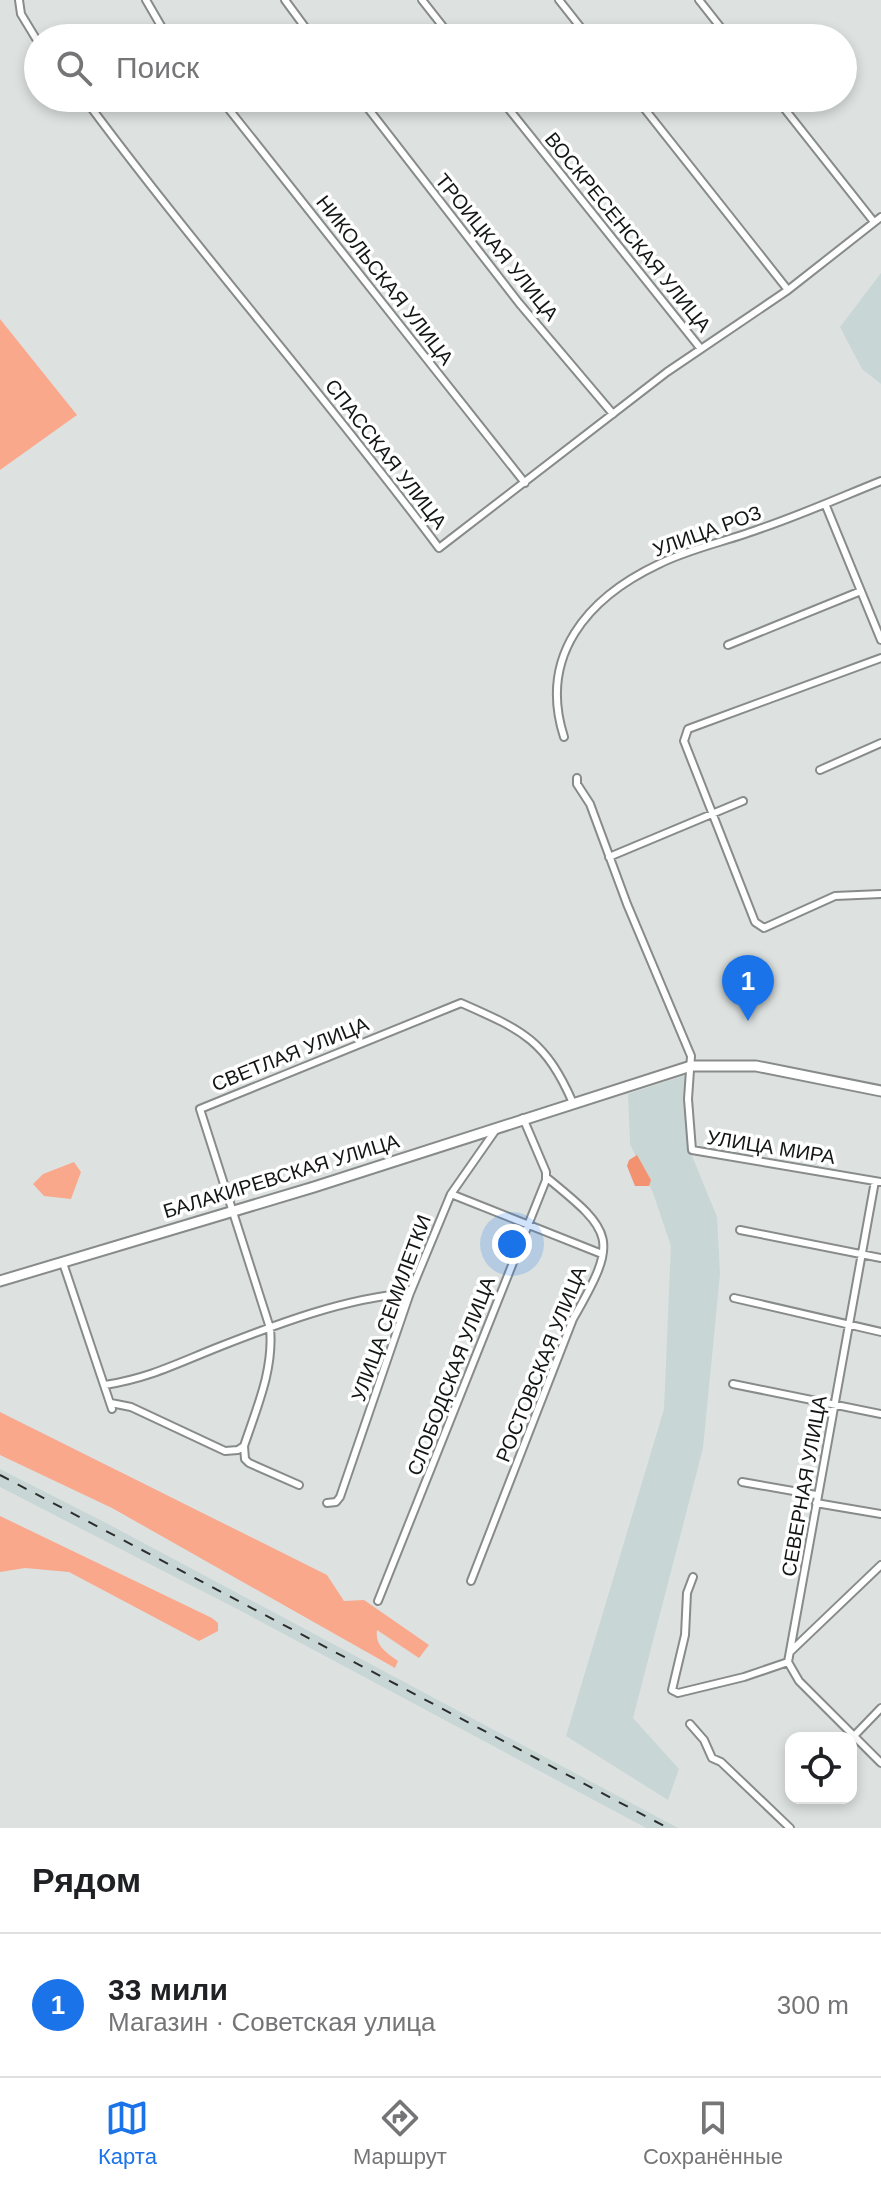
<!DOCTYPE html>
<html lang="ru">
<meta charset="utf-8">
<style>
:root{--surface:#fff;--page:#f6f6f6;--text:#202124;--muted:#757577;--line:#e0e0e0;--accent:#1a73e8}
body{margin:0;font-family:Arial,sans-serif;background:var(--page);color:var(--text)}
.controls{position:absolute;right:24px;bottom:24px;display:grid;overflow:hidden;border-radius:16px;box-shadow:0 4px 12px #0003}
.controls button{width:72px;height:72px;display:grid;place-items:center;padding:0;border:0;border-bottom:2px solid var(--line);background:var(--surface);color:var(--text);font:40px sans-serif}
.you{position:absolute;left:512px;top:1244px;width:28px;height:28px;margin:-20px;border:6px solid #fff;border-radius:50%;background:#1a73e8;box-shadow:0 0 0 12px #1a73e833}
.badge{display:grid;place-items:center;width:52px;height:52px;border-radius:50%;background:var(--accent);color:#fff;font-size:26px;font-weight:700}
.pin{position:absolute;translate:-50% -66px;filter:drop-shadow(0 2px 4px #0008)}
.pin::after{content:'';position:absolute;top:42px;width:28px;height:24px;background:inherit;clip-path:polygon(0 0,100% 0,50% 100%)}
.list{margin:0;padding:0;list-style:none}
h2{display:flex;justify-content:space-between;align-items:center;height:104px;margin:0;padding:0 32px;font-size:34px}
h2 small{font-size:26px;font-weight:400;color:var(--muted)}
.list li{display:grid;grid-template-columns:52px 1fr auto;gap:24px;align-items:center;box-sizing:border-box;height:144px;padding:0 32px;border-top:2px solid var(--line)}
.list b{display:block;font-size:30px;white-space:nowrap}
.list p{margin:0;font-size:26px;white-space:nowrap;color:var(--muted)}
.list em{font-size:26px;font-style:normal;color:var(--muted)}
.icon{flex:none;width:44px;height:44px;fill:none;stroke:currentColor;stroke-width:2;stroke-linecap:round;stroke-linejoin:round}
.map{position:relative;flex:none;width:881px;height:1828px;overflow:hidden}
.search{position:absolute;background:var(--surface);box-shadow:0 4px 12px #0003;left:24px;right:24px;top:24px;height:88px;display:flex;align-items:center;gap:20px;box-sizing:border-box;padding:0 28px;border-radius:44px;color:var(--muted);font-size:30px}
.sheet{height:248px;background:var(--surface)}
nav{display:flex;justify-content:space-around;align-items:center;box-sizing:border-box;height:112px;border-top:2px solid var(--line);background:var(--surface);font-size:22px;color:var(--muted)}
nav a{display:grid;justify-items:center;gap:4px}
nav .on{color:var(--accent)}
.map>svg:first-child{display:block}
.built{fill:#c8d6d5}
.green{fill:#f9a88c}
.water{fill:#f29270}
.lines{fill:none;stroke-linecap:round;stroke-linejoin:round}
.street-casing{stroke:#878b8a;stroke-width:10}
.secondary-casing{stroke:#878b8a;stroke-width:13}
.street{stroke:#fff;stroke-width:6}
.secondary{stroke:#fff;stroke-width:9}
.rail{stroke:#2c2e2d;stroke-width:2;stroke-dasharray:10 10;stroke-linecap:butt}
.labels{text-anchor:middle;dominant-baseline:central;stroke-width:7;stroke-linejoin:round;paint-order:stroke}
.street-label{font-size:20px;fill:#141615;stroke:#fff}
</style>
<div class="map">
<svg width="881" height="1828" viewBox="0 0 881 1828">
<rect width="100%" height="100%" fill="#dde2e1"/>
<!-- built -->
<path class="built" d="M881,273V384L862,369L840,327Z
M686,1075L688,1146L717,1217L720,1274L703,1448L633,1718L679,1769L668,1800L566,1736L664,1409L671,1246L653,1193L630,1144L628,1094Z
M0,1469L108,1524L678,1828H646L243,1612L0,1487Z"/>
<!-- green -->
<path class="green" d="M0,319L77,415L0,470Z
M74,1162L81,1172L71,1199L44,1196L33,1184L43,1174Z
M0,1412L327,1575L344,1601L364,1600L429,1645L419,1658L377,1630C375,1646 386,1652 398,1661L395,1668L112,1508L0,1455Z
M0,1516L212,1618L218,1623V1631L199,1641L69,1572L25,1568L0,1572Z"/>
<!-- water -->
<path class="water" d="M637,1155L651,1180L649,1186H635L627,1166L629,1160Z"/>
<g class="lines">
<defs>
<path id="street" d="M19,0L21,14L38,42
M146,0L168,38
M285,0L313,38
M422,0L452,38
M559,0L589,38
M699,0L729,38
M84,98C198,252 325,395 439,548L667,372L788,290L881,217
M220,98L525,483
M360,98L519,303L613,414
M500,98L701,349
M636,98L788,290
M776,98L874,222
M826,506L881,640
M728,645L861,591
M881,658L688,729L684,741L755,922L764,928L835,896L881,894
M564,737C538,656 587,598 659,564C691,548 728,541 762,528C803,514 841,497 881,481
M820,770L881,743
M577,778V784L590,804L627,904L691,1056L688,1099L692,1150L881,1182
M609,857L743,801
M875,1181L788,1662L799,1681L881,1763
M451,1194L602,1254
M740,1230L881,1258
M63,1263L112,1409
M734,1298L881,1332
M733,1384L881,1414
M105,1385C149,1378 176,1364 216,1348C277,1324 345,1298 410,1293
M111,1403L131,1407L225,1451L238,1450L244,1446L245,1459L249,1463L299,1485
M244,1446C257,1407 274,1369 270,1328L200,1109L461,1003C522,1030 545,1039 573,1103
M742,1482L816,1495
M327,1503L336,1502L340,1497L410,1293L451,1194L495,1131
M816,1503L881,1514
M693,1577L687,1593L685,1635L672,1690L678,1693L744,1677L788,1662
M471,1581L573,1319C619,1239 615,1233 546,1177
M378,1601L546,1180V1172L523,1118
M790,1652L881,1565
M690,1724L704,1740L712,1758L721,1762L790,1828
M854,1736L881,1708"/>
<path id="secondary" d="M0,1281L314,1187L691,1066H756L881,1091"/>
</defs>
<!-- street casing -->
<use href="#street" class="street-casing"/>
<!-- secondary casing -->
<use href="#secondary" class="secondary-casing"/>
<!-- street -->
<use href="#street" class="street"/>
<!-- secondary -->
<use href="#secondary" class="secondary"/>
<!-- rail -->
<path class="rail" d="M0,1475L668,1828"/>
</g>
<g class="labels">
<!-- street labels -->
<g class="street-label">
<text transform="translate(628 232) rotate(51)">ВОСКРЕСЕНСКАЯ УЛИЦА</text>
<text transform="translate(497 247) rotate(51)">ТРОИЦКАЯ УЛИЦА</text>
<text transform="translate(385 280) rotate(52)">НИКОЛЬСКАЯ УЛИЦА</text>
<text transform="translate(386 454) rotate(52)">СПАССКАЯ УЛИЦА</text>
<text transform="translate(707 531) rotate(-20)">УЛИЦА РОЗ</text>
<text transform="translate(290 1054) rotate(-22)">СВЕТЛАЯ УЛИЦА</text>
<text transform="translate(771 1147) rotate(9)">УЛИЦА МИРА</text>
<text transform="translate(281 1176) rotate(-17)">БАЛАКИРЕВСКАЯ УЛИЦА</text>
<text transform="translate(391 1308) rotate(-70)">УЛИЦА СЕМИЛЕТКИ</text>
<text transform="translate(541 1364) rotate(-68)">РОСТОВСКАЯ УЛИЦА</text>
<text transform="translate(451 1376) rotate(-69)">СЛОБОДСКАЯ УЛИЦА</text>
<text transform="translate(804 1486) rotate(-80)">СЕВЕРНАЯ УЛИЦА</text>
</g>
</g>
</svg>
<div class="controls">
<button><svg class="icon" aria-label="locate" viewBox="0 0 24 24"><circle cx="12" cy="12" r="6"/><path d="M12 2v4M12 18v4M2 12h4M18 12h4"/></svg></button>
</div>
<div class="you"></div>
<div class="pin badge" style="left:748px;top:1021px">1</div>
<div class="search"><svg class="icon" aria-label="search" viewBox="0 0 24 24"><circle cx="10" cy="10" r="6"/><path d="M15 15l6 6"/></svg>Поиск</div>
</div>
<section class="sheet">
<h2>Рядом<small></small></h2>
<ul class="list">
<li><span class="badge">1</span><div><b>33 мили</b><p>Магазин · Советская улица</p></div><em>300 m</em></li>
</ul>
</section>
<nav>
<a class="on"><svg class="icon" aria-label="map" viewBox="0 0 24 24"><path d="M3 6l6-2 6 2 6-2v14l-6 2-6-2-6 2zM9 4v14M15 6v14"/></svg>Карта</a>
<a><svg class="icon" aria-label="directions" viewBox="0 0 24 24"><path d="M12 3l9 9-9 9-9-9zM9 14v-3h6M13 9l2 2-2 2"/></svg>Маршрут</a>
<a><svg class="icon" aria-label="saved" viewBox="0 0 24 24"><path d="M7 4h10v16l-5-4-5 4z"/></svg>Сохранённые</a>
</nav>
